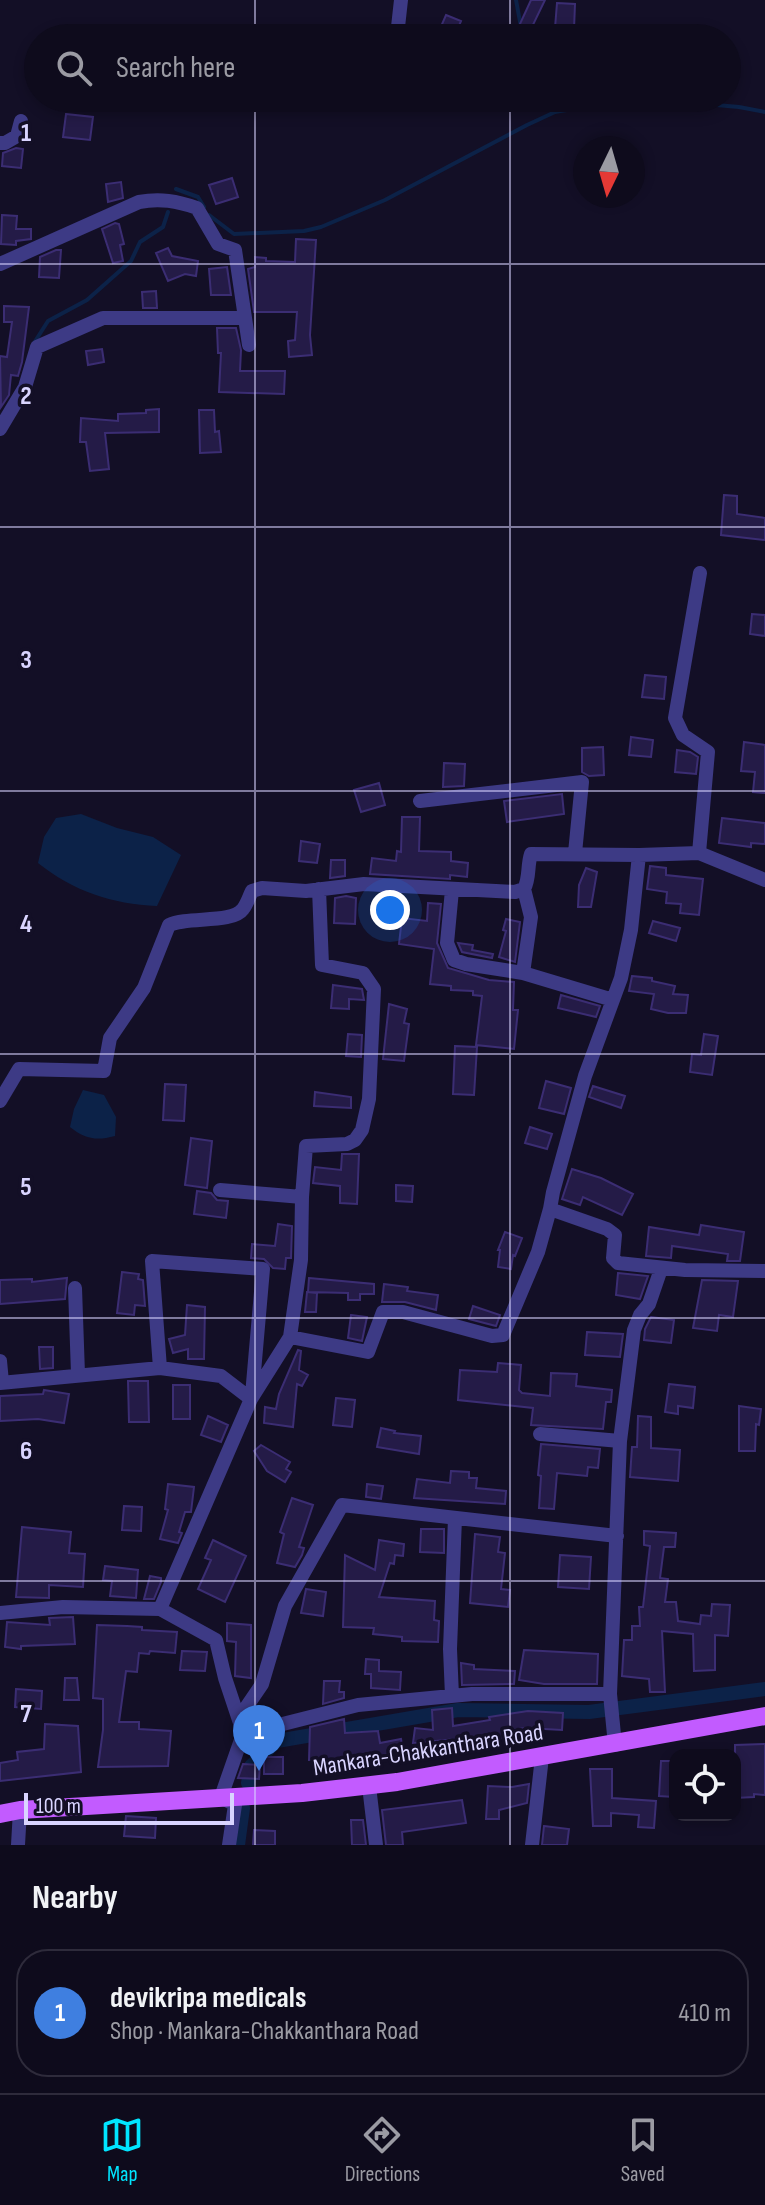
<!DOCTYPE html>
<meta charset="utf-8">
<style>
:root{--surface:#0e0b1c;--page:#171425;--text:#f1f3f6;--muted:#9b9ba3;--line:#2e2b3b;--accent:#00e5ff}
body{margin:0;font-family:"Sofia Sans Condensed",sans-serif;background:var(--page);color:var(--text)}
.controls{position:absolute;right:24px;bottom:24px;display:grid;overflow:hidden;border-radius:16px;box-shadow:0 4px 12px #0003}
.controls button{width:72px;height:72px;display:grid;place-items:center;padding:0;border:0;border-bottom:2px solid var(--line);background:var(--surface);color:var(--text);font:40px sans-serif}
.compass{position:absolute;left:573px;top:136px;width:72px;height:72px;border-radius:50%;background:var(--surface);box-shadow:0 4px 12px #0003;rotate:185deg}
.scale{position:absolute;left:24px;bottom:20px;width:210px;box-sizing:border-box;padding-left:8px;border:4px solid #d9d4ff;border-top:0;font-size:22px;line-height:28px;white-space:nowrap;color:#d9d4ff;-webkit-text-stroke:6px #130f26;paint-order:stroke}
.you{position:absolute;left:390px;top:910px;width:28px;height:28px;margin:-20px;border:6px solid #fff;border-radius:50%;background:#1a73e8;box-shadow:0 0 0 12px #1a73e833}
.badge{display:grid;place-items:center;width:52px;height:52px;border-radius:50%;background:var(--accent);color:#fff;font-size:26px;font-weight:700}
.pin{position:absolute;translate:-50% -66px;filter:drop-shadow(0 2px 4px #0008)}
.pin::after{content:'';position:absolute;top:42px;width:28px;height:24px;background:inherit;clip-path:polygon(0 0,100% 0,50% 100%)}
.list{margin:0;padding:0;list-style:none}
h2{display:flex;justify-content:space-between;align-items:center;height:104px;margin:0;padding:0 32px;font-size:34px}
h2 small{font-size:26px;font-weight:400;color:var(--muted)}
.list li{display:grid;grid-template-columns:52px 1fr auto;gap:24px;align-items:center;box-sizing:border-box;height:128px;margin:0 16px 16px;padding:0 16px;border:2px solid var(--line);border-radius:32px}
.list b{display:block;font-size:30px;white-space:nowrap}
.list p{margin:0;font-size:26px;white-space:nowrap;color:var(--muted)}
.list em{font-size:26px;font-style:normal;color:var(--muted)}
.icon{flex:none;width:44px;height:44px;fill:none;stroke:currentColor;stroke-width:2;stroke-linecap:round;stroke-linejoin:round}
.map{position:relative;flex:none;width:765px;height:1845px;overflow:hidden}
.search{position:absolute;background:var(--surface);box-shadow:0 4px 12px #0003;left:24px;right:24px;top:24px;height:88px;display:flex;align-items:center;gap:20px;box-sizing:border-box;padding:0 28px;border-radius:44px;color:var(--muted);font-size:30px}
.sheet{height:248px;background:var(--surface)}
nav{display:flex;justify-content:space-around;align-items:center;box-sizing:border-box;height:112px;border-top:2px solid var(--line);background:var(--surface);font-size:22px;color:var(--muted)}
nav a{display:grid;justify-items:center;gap:4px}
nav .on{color:var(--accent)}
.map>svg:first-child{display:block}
.water{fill:#0c2248}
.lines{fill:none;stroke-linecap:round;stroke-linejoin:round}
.stream{stroke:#0c2248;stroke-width:4}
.canal{stroke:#0c2248;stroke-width:14}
.building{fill:#241b47;stroke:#3b2d73;stroke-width:2}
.minor{stroke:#3d3a85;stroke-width:14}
.major{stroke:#c25bff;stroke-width:18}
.grid{fill:none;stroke:#d9d4ff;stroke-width:2;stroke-opacity:0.55}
.labels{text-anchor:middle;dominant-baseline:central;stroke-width:7;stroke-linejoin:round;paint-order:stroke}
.street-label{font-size:24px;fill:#d9d4ff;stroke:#130f26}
.grid-label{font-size:26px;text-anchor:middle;font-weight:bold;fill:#d9d4ff;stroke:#130f26;stroke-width:7;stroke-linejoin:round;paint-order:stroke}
</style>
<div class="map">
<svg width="765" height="1845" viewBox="0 0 765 1845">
<rect width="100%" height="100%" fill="#130f26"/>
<!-- water -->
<path class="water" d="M81,814L117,828L153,837L181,855L157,906C112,904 73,891 38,863L44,837L56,818Z
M83,1090L104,1095L116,1117L115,1136C96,1141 85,1139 70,1127L74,1109Z"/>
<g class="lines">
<!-- stream -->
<path class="stream" d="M516,0L523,38
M542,98L555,112
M176,189L198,197L204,207
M209,215L234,234L304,231L321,227L385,200L527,125L555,112L590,106L648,99L739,107L765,112
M34,343L48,321L87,300L131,261L140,242L163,227L168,212"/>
<!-- canal -->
<path class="canal" d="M248,1783L251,1766L277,1741L458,1710L589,1712L765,1689
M238,1845L243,1808"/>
</g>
<!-- building -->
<path class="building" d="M531,0H545L530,31L519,26Z
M557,3L575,4L574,29L555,28Z
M446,15L461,21L454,38H436Z
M407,98H439L440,105L409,109Z
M66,114L93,117L90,140L63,137Z
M16,148L23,149L21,168L2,166L3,153Z
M232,178L238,197L216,204L209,185Z
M121,182L123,198L108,202L106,184Z
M2,215L17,216L16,229H31V239L16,241V245L1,244Z
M115,223L119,224L124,244L120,245L123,261L113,263L102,229Z
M296,239L316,240L310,335L312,355L289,357L288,341L295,340L297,312H254L248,269L255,267V257L266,258V261L295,262Z
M168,248L172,256L198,261L196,276L185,274L168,281L156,253Z
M56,250H61L59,278L39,277L40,257Z
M227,267L231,295H211L209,269Z
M156,291L157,308H143L142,292Z
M4,306L29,307L22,362L18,376L11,375L9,395L1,407L0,356L7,357L12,322H4Z
M217,328H236L241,350L240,371H285L284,394L219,392L221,353H218Z
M102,349L104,362L88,365L86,351Z
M159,409V432L105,433L109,469L90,471L86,442H80L81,418L118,421V414L146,413V410Z
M199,410H214L215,432L219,431L221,452L200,453Z
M724,495L737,496V514L765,518V540L721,535Z
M752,614L765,615V636L750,634Z
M645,675L666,677L664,699L642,697Z
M631,737L653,740L651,757L629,755Z
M744,742L765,745V793L753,792L755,772L741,771Z
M603,747L604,775L589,776L582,772V748Z
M677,750L690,752L698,757L696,774L675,772Z
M444,763L465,764L464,786L443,787Z
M379,783L385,805L361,812L354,790Z
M562,794L564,814L507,822L504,801Z
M402,817H420L419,851L451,852V861L468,863L467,877L450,875V879L370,874L372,858L396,861L397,851L401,852Z
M722,818L765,823V844L751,843V847L719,843Z
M301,841L320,844L317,863L299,861Z
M331,860H345V876L330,878Z
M650,866L666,868V875L703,879L699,915L680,913L681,904L666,903L667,892L647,889Z
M586,868L597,872L591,907H578L579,885Z
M346,896L356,898L355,924L334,923L335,898Z
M428,903L441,904L437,943L448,968L489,980L514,982L513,1010H518L514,1049L476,1045L482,996L473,995V991L451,990V986L430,984L434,949L399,944L402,918L427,921Z
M506,919L520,922L515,962L499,957L506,931L503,930Z
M653,921L680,928L676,941L649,933Z
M458,943L473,945L472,950L493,954L492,958L462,952Z
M632,976L652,978V981L675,986L673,994L688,995L686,1013H668L651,1009L654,994L629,991Z
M333,985L362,989L364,1000L349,999V1009L331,1008Z
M561,995L600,1006L596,1017L558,1008Z
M389,1004L407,1009L404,1023L409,1024L404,1061L383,1059Z
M348,1034L362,1035L361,1057L346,1056Z
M704,1034L718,1036L712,1075L690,1072L692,1054L701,1055Z
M455,1046L477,1047L474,1095L453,1094Z
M546,1081L571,1088L564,1114L539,1108Z
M165,1084L186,1085L184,1121L163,1120Z
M593,1086L625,1096L621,1108L589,1097Z
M315,1092L351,1097V1108L314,1106Z
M530,1127L552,1134L547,1149L525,1143Z
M191,1138L212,1141L207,1188L185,1185Z
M342,1154H359L357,1204L340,1203V1186L313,1183L315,1167L341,1170Z
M572,1169L601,1178L633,1194L622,1215L583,1197L580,1205L562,1199Z
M396,1185L413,1186L412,1202L396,1201Z
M197,1191L211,1193L217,1200L228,1201L226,1218L194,1214Z
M278,1224L292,1226L291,1258H286L285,1269L273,1268L264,1259L251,1258L252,1244L275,1246Z
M701,1225L744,1232L740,1261H727L728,1254L672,1246L671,1258L646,1256L649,1227L699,1235Z
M505,1232L522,1238L515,1256L513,1255L511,1269L498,1267L500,1250H498Z
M122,1272L139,1274L138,1279L143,1280L145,1306L135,1305L134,1315L117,1313Z
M618,1273L648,1276L640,1299L616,1295Z
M67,1278L65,1299L0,1304V1280L32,1279V1282Z
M309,1278L374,1284V1294H360V1300H348V1293L308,1292Z
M702,1280L738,1281L733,1317L719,1315L717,1331L693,1328Z
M384,1284L408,1287L407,1291L438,1295L436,1310L405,1302H382Z
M307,1292L317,1293L316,1312H305Z
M187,1305L205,1307L204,1359H188V1349L173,1353L169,1339L185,1335Z
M473,1306L500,1315L496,1326L469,1319Z
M351,1315L367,1317L362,1341L348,1338Z
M651,1317L674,1320L671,1343L644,1340L645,1329Z
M587,1332L623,1334L620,1357L585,1355Z
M39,1347H53V1368L40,1369Z
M298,1350L301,1351L299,1370L308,1375L302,1386L297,1384L293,1427L264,1423L265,1407L276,1409L279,1394Z
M498,1363L521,1365L519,1390L522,1393L550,1396L551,1373L577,1374L576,1386L612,1390L611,1402H606L603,1429L531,1425L533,1408L458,1400L460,1370L497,1372Z
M128,1381H148L149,1422H129Z
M669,1384L695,1387L693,1408L678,1406V1414L665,1412Z
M173,1385H190V1419H173Z
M44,1390L69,1394L64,1423L38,1419L0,1421V1396L43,1394Z
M336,1398L355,1400L352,1427L333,1425Z
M739,1406L761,1409L759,1425L756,1424L755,1451H739Z
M208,1416L228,1425L221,1442L201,1435Z
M638,1416L651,1417V1448L680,1450L678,1481L630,1477L632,1447H637Z
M381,1428L395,1431L394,1433L421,1436L419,1454L377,1447Z
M541,1444L600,1449L598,1468L588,1467L587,1476L557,1473L554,1509L539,1508L541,1476L538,1475Z
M261,1445L290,1462L286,1469L291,1472L285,1482L267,1471L254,1451Z
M451,1471L469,1472V1478H477L476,1488L506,1491L505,1504L414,1498L417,1479L450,1483Z
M168,1484L194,1487L191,1512H185L179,1532L182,1533L178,1543L160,1539L168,1510L165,1509Z
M367,1484L383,1486L381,1499L366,1497Z
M292,1498L313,1505L299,1547L304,1548L302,1555L295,1567L277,1563L284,1534L280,1532Z
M124,1506L142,1507L141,1531L122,1530Z
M22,1527L71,1532L69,1553L85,1554L83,1587L49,1585V1598L16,1597Z
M421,1529H444V1553L420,1552Z
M644,1531L676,1533L675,1547H664L660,1578L668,1579L665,1602H676L678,1621L700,1624L701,1615L711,1616L712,1604L730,1605L728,1636L715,1635V1670L694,1671L693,1634L662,1631L665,1692H650L649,1679L622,1676L624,1640H632V1626H640L639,1607H643L650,1546L644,1545Z
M475,1534L500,1537L498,1552L505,1553L501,1589L510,1590L508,1607L470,1603Z
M213,1540L246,1556L225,1602L198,1589L211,1560L205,1558Z
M379,1540L404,1544L403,1556L395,1555L394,1564L390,1563L379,1597L435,1601L434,1620L439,1621L438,1642L402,1641V1637L373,1634L374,1628L343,1627L345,1555L375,1570Z
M560,1555L591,1557L589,1589L558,1587Z
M105,1566L138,1570L136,1598L110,1596L112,1581L103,1580Z
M150,1576L161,1578V1582L154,1599H144Z
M306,1589L326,1592L323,1616L301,1613Z
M73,1617L75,1644L21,1646V1649L5,1647L7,1622L50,1625L49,1618Z
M227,1623L251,1625V1678L235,1676L236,1642L227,1641Z
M97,1625L127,1626L142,1627V1630L177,1632L175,1653L150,1651L149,1654L139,1653L137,1672L126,1671L119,1722H139V1729L171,1731L168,1766L98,1767L103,1730V1699L93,1698Z
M524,1650L598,1654L597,1684H544L519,1680Z
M182,1651L207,1652L205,1671L180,1670Z
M366,1659L379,1660V1671L401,1672L400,1690L371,1688V1674H365Z
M461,1663L474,1665V1669L515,1671L514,1684L462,1685Z
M65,1678H77L79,1700H64Z
M324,1681H340L339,1692H344V1698L323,1704Z
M16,1689L42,1691L41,1709L15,1707Z
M452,1708L453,1726L490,1720L489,1717L528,1711L563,1713L562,1730L526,1728L503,1731V1738L492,1739L491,1736L413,1743L415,1728L433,1730L432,1710Z
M344,1719L345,1733L378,1731L380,1743L401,1739L403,1751L368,1758L309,1760L310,1727Z
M45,1724L78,1726L81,1772L0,1781V1763L18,1760L17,1752L44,1749Z
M765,1744V1795L754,1794V1797L735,1798V1745Z
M264,1757H283V1774H264Z
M661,1761H675L674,1797L659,1796Z
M243,1764L260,1765L259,1779L238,1778Z
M590,1769H612V1798L656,1801L654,1828L638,1827L639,1815L611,1813V1826H593Z
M529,1784L527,1803L499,1810V1819H486L488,1786L512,1787Z
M462,1800L466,1823L402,1832L403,1845H386L382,1810Z
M126,1816L156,1818L155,1838L124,1836Z
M351,1820H363L366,1845H352Z
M544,1826L569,1829L567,1845H542Z
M254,1830L275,1831V1845H253Z"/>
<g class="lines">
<!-- minor -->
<path class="minor" d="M398,27L401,0
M0,143H5L17,136L21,121
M0,264L139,202C160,198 177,201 197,208L218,244L235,250L249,345
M0,429L25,387L37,347L103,318H245
M420,801L582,782L575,853
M699,853L708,752L683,735L675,718L700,573
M639,855L699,853L765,880
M452,890L447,943L454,960L466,964L523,973L613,1000
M523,973L531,917L524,889
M0,1101L19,1069L104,1071L110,1038L144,988L169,925C188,916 232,924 243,909C247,904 249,897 252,891L262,888L306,891L364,884L515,892L524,889C530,878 527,866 531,854L639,855L631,930L621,978L585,1076L553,1192L550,1209L607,1229L615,1235L613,1258L618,1263L685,1270L765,1271
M220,1190L302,1197
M75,1288L78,1374
M290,1337L368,1352L383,1312H403L492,1336L503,1335L538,1252L550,1209
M0,1361L2,1382
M160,1368L152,1261L263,1269L252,1395
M0,1383L160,1368L221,1376L251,1399L160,1609L63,1607L0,1613
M251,1399L290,1337L301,1260L302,1197L306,1146L347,1144L355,1140L362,1130L369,1099L374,989L363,973L322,965L319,889
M540,1434L620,1441
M160,1609L216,1640L225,1678L240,1723
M610,1694L620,1441L634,1330L640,1315L649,1304L661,1269
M452,1696L450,1649L455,1518
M239,1718L262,1684L285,1606L342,1505L617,1536
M369,1786L376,1845
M18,1845L20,1810
M229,1845L235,1805L221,1797L243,1734L358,1705L472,1694H610L615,1745
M532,1845L542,1757"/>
<!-- major -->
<path class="major" d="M0,1814L20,1810L302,1793L397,1782L765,1716"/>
</g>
<!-- grid -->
<path class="grid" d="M255,0V38M510,0V38M255,98V1845M510,98V1845M0,264H765M0,527H765M0,791H765M0,1054H765M0,1318H765M0,1581H765"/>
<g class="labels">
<!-- street labels -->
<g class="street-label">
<text transform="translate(428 1750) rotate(-9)">Mankara-Chakkanthara Road</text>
</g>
</g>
<g class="grid-label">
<text x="26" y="141">1</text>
<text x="26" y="404">2</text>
<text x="26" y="668">3</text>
<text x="26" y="932">4</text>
<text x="26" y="1195">5</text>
<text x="26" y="1459">6</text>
<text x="26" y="1722">7</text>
</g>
</svg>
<div class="controls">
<button><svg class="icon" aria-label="locate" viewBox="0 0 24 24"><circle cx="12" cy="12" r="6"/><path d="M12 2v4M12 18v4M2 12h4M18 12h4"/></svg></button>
</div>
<svg class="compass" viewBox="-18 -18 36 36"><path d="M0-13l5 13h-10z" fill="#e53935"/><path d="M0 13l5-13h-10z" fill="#9b9ba3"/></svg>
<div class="scale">100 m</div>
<div class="you"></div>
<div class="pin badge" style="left:259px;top:1771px;background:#3f7fe0">1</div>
<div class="search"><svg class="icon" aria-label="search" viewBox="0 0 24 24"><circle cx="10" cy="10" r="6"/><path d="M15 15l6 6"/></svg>Search here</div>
</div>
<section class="sheet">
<h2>Nearby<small></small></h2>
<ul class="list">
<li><span class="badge" style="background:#3f7fe0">1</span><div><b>devikripa medicals</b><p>Shop · Mankara-Chakkanthara Road</p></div><em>410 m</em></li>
</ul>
</section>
<nav>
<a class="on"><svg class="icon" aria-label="map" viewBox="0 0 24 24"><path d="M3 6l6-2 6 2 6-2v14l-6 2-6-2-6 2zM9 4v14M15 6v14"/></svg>Map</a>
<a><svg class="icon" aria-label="directions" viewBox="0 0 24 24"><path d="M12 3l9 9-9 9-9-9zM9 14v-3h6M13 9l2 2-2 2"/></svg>Directions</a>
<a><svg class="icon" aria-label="saved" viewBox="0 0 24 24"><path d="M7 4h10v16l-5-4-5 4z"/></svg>Saved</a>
</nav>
